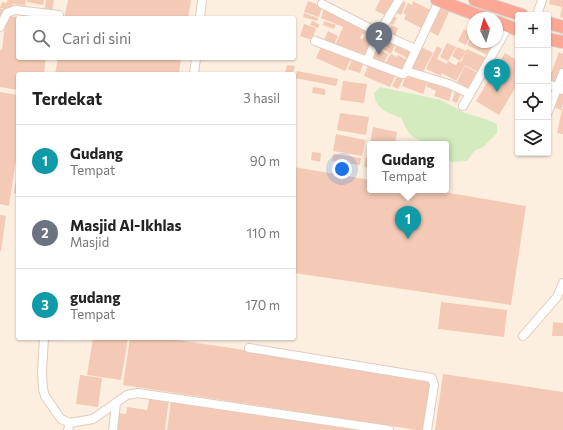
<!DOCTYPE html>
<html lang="id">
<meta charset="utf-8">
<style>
:root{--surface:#fff;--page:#f2f2f2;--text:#222;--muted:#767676;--line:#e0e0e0;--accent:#d93025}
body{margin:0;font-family:Commissioner,sans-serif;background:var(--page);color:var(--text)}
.controls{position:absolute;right:12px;top:12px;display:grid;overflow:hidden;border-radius:4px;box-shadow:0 1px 3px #0004}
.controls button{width:36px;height:36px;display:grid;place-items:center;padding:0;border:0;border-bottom:1px solid var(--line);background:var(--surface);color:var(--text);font:20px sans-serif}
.compass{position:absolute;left:467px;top:12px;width:36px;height:36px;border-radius:50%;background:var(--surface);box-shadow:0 1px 3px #0004;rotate:355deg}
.you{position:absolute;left:342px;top:169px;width:14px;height:14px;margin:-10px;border:3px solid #fff;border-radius:50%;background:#1a73e8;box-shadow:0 0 0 6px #1a73e833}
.badge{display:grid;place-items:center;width:26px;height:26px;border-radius:50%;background:var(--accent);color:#fff;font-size:13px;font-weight:700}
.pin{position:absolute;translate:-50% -33px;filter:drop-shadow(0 1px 2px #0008)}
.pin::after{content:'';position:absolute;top:21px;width:14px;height:12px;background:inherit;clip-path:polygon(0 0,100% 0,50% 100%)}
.popup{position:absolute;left:367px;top:141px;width:82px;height:52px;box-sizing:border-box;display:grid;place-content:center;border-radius:4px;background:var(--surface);filter:drop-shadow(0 1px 3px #0005);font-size:13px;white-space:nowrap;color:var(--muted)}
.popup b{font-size:15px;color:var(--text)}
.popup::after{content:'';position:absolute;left:50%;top:100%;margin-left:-8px;border:8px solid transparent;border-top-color:var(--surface)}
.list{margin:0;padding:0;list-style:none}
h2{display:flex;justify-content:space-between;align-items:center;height:52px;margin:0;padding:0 16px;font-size:17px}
h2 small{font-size:13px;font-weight:400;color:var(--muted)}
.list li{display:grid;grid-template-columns:26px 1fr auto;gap:12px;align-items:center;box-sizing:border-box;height:72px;padding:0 16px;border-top:1px solid var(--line)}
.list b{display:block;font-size:15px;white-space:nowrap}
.list p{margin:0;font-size:13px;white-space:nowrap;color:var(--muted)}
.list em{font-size:13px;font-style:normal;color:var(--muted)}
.icon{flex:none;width:22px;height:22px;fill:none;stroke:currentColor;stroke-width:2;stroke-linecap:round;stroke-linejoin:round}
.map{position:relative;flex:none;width:563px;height:430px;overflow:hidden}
.search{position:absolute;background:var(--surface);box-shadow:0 1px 3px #0004;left:16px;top:16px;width:280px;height:44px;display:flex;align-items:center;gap:10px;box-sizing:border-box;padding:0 14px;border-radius:4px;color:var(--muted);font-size:15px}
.panel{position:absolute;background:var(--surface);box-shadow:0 1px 3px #0004;left:16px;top:72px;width:280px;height:268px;border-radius:4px}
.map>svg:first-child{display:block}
.green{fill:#d3ebbe}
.building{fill:#f4cab6;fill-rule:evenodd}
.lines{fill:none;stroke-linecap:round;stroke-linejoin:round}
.minor-casing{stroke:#e1cbbb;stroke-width:10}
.highway-casing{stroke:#dbd2cf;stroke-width:14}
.minor{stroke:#fff;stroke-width:8}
.highway{stroke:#fba793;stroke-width:12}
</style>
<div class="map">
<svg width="563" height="430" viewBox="0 0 563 430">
<rect width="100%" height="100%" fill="#fdefdf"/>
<!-- green -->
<path class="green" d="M380,87L441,100L465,113L485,119L497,124V133L482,148L475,150L467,161L452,162L446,160V144H423C420,139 416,139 412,136C407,131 404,124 401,118C388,113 375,109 374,93Z"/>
<!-- building -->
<path class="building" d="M8,0H26L25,6L13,4L12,10L0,8L2,2L6,3Z
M27,0H44L43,5L27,2Z
M46,0H54L52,10L45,9Z
M68,0H191L188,18H64Z
M380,0H397L388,17L375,10Z
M400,0L406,3L401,15L395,12Z
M550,0H563V18L560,17L562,7L549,4Z
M308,1L322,6L319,17L304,12Z
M413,1L432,11L423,29L404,19L406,15L403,13L408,3L412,5Z
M439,6L449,12L438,36L427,30Z
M0,9H3L2,17H0Z
M324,9L378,34L366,59L335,46L343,27L321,18ZM362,34L365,35L363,39L360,38Z
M304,13L318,18L317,21L303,17Z
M392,15L397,18L393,25L388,22Z
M6,16L18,17V58H46L44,74H18V90L0,87V50H2Z
M312,21L319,24L318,28L310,25Z
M324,21L336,25L334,29L323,25Z
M304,24L316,28L312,40L300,36Z
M391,25L398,28L395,37L388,34Z
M464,29L471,33L466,45L458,41Z
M328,31L338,36L333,47L323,42Z
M473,33V42H491L495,44L489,56L467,45Z
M379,38L388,41L384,50L375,46Z
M390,40L396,43L391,54L384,50Z
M447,43L456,47L448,61L440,57Z
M397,44L414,53L411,60L394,51Z
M322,45L351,59L345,71L316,58Z
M420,46L433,53L422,74L409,68Z
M437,46L442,49L437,59L447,64L448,61L463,69L456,81L442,73L441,76L426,69Z
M375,47L388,54L384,63L370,57Z
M457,47L466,51L460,61L452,56Z
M467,49L488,59L480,73L465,65L463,69L456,65L459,61L461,62Z
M559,52L563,54V68L557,85L548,82Z
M505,53L518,61V83L499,115L476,101Z
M391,54L397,57L398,55L409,61L403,73L385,64L389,56H390Z
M353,57L364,62L360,73L348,69Z
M58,58H181L179,74H55Z
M369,63L396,74L390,87L364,76Z
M287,65L295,66L293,74H285Z
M465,66L480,74L471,90L457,82Z
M297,71L338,79L336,86L295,78Z
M398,74L404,77L398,89L392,86Z
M406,75L427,82L423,94L402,86Z
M429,79L453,88L449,101L434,96L436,91L426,86Z
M343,81L367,84L364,103L340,100Z
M313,87L325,89V95L312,93Z
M548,87L556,89L548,111Z
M456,89L462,91L457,103L452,101Z
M558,90L563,91V104L561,110L552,107Z
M0,92L18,95V146L9,206L0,204Z
M562,109H563V134L557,133Z
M340,113L369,117L366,135L337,130Z
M373,127L397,132L395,144H370Z
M336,134L365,140L362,156L333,151Z
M369,146H370V156L367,155Z
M312,152L321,153L320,162L311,160Z
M333,154L361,158L360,165L332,161Z
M366,157L370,158V168L364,167Z
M294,167L370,180V190H432L526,206L511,305L294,273Z
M16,180H18V194L14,193Z
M0,215L6,216L1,251H0Z
M441,302L507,310L504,337L438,329Z
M553,322L563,323V336H552Z
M93,338H128L121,380L87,375Z
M130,338H164L432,378L424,430H417L123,385Z
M443,374L563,392V430H435Z
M80,375L102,378L98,407L76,404Z
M150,396L169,399L165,430H116L119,413L126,414L127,407L147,410Z
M171,401L356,429V430H167Z"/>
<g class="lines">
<defs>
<path id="minor" d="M322,4L379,33L413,48
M537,15L542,0
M200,18L202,0
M0,27L7,13L15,10L59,15
M315,41L402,74H404L406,71L449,84L470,94
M367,61L379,33L399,0
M406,71L439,1
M194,74L196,58
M548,84L563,90
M463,106L508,27
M548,112L563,73
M523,336L557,297L563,283
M44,338L42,372L43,389L45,396L61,419L70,423
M249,348L432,378L434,385L427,430
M68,430L70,423L93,419L127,395L138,393L389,430
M113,430L116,403"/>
<path id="highway" d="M437,0L485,18
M475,0L522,15
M497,22L518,30
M548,23L563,27
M548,39L563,42"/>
</defs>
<!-- minor casing -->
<use href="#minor" class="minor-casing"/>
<!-- highway casing -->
<use href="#highway" class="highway-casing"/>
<!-- minor -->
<use href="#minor" class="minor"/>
<!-- highway -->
<use href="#highway" class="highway"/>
</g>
</svg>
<div class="controls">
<button>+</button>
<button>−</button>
<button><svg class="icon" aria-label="locate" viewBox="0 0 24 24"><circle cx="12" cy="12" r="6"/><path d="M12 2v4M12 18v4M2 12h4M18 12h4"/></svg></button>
<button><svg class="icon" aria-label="layers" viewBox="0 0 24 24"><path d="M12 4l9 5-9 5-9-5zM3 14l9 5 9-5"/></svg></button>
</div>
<svg class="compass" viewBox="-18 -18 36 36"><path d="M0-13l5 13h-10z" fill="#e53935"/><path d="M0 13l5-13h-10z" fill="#767676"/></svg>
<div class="you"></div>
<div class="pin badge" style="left:408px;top:239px;background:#0f9aa8">1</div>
<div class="popup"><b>Gudang</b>Tempat</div>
<div class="pin badge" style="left:379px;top:55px;background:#6b7280">2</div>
<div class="pin badge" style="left:497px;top:92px;background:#0f9aa8">3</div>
<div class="search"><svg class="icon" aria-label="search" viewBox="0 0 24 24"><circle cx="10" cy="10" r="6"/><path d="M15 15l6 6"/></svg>Cari di sini</div>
<section class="panel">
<h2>Terdekat<small>3 hasil</small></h2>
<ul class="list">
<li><span class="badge" style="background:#0f9aa8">1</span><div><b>Gudang</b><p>Tempat</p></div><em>90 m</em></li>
<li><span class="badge" style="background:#6b7280">2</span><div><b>Masjid Al-Ikhlas</b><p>Masjid</p></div><em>110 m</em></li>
<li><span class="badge" style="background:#0f9aa8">3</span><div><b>gudang</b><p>Tempat</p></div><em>170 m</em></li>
</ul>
</section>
</div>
